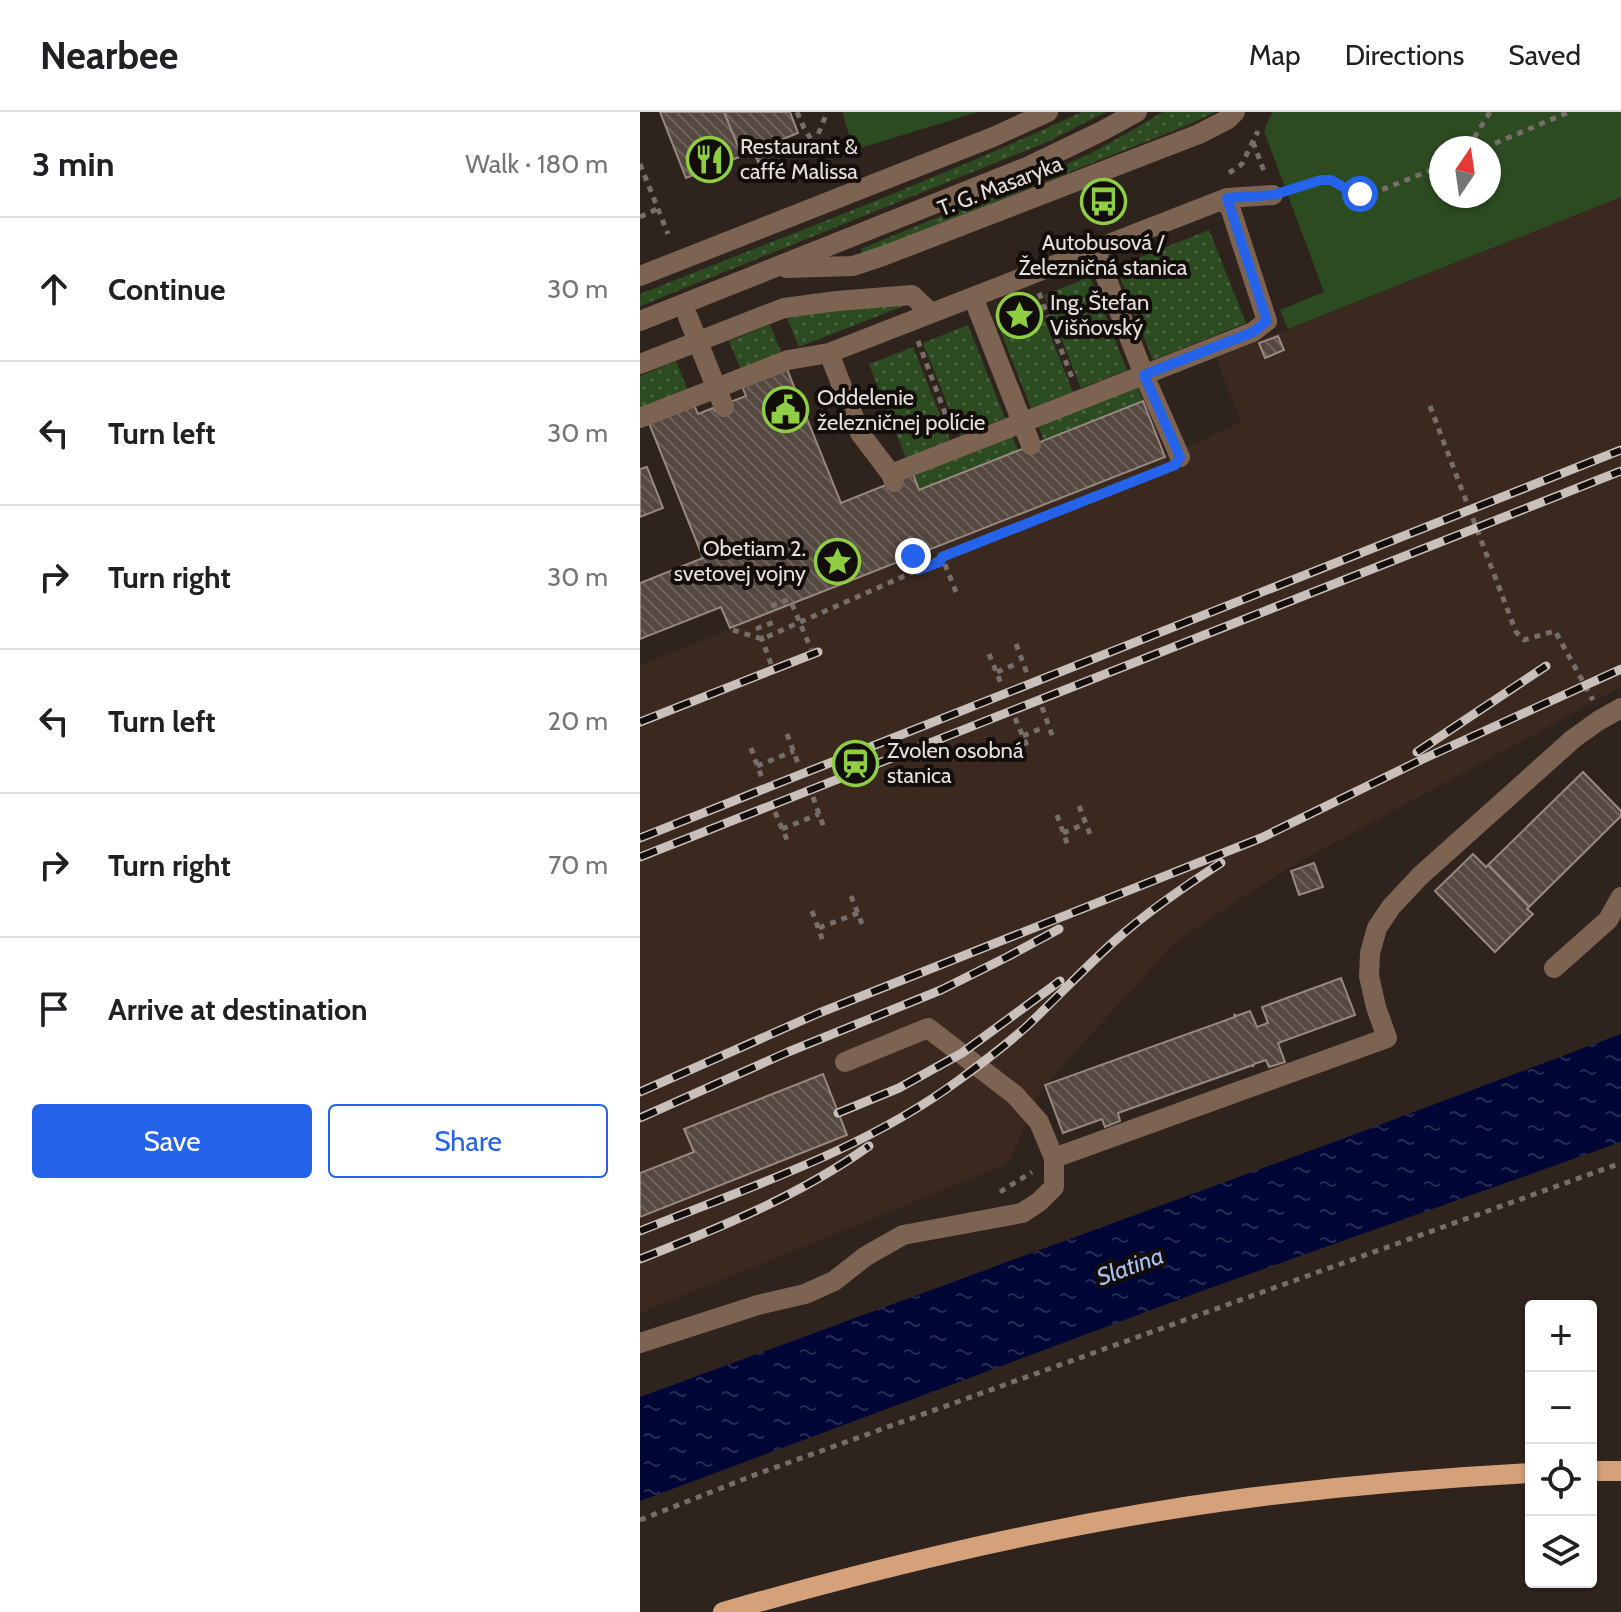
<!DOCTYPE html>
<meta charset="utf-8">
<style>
:root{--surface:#fff;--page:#f6f6f6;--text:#202124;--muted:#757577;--line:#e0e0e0;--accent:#2563eb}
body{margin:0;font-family:Cabin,sans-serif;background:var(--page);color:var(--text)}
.controls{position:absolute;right:24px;bottom:24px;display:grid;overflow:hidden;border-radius:8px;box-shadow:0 2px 6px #0004}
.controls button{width:72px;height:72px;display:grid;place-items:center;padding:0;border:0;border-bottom:2px solid var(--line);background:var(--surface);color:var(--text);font:40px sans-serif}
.compass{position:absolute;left:789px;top:24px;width:72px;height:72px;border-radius:50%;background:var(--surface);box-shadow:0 2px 6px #0004;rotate:13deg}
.stop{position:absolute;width:24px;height:24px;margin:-18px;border:6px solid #2563eb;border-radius:50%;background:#fff}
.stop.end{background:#2563eb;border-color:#fff;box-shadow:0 2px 8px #0008}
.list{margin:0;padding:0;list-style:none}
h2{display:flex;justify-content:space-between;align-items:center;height:104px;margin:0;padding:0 32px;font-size:34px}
h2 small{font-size:26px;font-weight:400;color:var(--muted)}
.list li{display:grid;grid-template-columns:52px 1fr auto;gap:24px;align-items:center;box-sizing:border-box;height:144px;padding:0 32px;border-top:2px solid var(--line)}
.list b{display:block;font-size:30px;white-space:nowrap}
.list em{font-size:26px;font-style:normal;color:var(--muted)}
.actions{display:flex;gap:16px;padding:24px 32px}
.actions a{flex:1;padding:18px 0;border:2px solid var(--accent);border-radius:8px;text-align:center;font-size:28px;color:var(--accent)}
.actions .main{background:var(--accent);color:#fff}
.icon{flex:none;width:44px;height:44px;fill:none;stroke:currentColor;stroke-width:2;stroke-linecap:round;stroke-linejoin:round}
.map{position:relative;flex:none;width:981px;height:1500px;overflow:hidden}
header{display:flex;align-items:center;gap:48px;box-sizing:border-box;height:112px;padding:0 40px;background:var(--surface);border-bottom:2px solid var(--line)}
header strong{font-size:38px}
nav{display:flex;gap:44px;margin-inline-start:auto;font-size:28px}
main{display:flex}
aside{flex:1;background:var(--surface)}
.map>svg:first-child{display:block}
.built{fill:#3b291f}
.grass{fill:url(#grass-dots)}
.park{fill:#2c4b21;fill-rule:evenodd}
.water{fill:url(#water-ripples)}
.building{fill:url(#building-back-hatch);stroke:#988880;stroke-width:2}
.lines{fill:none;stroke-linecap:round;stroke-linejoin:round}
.path{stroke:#786e69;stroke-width:5;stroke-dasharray:6 6;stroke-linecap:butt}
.minor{stroke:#7d6452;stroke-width:20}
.major{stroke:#d4a17b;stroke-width:20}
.rail-casing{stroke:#c9c0bc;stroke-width:9}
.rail{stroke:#130e0b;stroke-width:6;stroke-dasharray:18;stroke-linecap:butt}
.route{stroke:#2563eb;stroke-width:10}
.labels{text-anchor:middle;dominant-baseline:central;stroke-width:8;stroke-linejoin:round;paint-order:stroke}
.poi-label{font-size:22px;fill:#e7dfdb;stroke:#130e0b;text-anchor:start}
.street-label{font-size:22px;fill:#e7dfdb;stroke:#130e0b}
.water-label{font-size:24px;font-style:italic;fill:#a6c0f0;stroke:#130e0b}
</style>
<header>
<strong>Nearbee</strong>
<nav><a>Map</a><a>Directions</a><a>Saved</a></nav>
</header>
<main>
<aside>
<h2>3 min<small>Walk · 180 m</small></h2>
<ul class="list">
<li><svg class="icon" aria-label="ahead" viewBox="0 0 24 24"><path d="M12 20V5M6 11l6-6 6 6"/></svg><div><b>Continue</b></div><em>30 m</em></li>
<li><svg class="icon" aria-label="left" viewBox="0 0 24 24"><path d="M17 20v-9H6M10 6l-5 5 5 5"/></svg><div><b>Turn left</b></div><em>30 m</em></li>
<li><svg class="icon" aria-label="right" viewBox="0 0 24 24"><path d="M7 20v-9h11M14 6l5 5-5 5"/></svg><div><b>Turn right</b></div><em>30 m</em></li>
<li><svg class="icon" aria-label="left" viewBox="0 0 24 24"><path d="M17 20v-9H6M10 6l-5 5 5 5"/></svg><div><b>Turn left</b></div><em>20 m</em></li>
<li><svg class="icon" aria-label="right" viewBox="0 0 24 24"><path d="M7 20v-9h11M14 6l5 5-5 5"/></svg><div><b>Turn right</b></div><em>70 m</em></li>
<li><svg class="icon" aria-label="arrive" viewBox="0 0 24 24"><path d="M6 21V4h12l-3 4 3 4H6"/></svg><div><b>Arrive at destination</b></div></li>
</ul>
<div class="actions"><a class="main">Save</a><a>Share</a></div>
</aside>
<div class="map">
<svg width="981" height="1500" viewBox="0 0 981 1500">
<defs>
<pattern id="grass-dots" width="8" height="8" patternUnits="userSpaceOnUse" patternTransform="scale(2)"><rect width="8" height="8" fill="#2c4b21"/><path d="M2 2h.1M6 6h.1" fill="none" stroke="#4b6441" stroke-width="1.8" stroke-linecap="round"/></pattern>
<pattern id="water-ripples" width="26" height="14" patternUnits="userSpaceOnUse" patternTransform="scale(2)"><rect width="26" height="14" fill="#000736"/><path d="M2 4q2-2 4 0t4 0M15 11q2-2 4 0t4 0" fill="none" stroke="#252b52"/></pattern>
<pattern id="building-back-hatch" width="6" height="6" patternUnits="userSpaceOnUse" patternTransform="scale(2)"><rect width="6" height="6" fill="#554841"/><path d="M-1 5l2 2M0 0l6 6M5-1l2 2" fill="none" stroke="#6d625c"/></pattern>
</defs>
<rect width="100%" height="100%" fill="#2f231d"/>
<!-- built -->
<path class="built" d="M981,85V575L648,756L535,830L405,973L367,1052L0,1201V553L525,345L601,310L576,246Z"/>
<!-- grass -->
<path class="grass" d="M442,0H466L405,31L0,194V182C148,123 298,67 442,0Z
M523,0H575L548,13L223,142L221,137L448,43L484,23Z
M569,118L606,211L513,248L476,155Z
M450,165L487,258L441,276L404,183Z
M396,187L433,280L391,296L354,203Z
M266,193L159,235L147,206L167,199Z
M130,213L142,242L101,258L89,229Z
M328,213L365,306L320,324L283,231Z
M273,235L310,328L266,346L229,252Z
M36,249L48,279L0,298V264Z
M497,275L503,289L404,328L398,314Z
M372,324L378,338L279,378L273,362Z"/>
<!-- park -->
<path class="park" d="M202,0H338L214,38Z
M632,0H981V85L648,217L640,198L684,180L624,19ZM801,36H849V84H801Z"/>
<!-- water -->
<path class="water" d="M981,922V1030L562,1179L0,1389V1285L702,1027Z"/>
<!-- building -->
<path class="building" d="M20,0H84L102,44L46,66Z
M84,0H150L158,21L136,30L141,41L118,50L114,39L102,44Z
M638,224L644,238L625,246L619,231Z
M147,257L201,391L273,362L279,378L503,289L525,345L90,516L81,495L0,527V471L63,446L9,311L54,293L58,302L73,296L75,299L91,293L90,290L106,284L102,274Z
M7,355L23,396L0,405V357Z
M943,660L981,699V704L889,795L848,753Z
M833,742L846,755L848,753L889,795L887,797L893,802L855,840L795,779Z
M674,751L683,775L659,783L651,759Z
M701,866L715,903L638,931L645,950L629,955L626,948L614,952L613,955V953L478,1001L480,1009L465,1015L462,1007L423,1021L405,973L595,905L594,902L596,904L610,899L617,915L628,911L622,895Z
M183,962L207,1023L0,1105V1061L54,1040L44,1017Z"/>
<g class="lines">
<!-- path -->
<path class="path" d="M157,0L164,16L174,32
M613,30L625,62
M828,36L850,0
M844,36L929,0
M0,52L28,122
M181,56L174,33L187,0
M589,61L602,52L618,19
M652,77L681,68H691L710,79L729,83L801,54
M0,105L17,97
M399,181L433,268
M278,229L311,317
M790,294L876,520L884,528L915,519L953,588
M270,424L278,442
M273,444L278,458L300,450L301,446
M282,453L301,446
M316,480L302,445L524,357
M152,492L171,537
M131,494L150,487
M93,518L122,527L278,458
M376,532L388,564
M349,542L362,574
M131,552L118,516L137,509
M357,560L376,552
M402,595L413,626
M375,606L388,636
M147,622L159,654
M383,624L402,616
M111,636L123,669
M117,654L154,639
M173,685L184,716
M439,694L452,727
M135,700L148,730
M417,703L429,737
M142,717L179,702
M423,721L442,713
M211,784L224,817
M172,799L184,832
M179,816L218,801
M360,1080L392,1060
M0,1408L117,1362L981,1051"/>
<!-- minor -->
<path class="minor" d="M455,137L504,263L540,345
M146,156L213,154L243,144L559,22L588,7L595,0
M0,164L353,25L408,0
M333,185L391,333
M48,205L84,295
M0,209L387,55L462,19L497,0
M0,252L144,196L197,189L272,183L291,201
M0,306L148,248L189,241
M251,362L613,220L627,209L587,86
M254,370L251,362L220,321L189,241L587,86L633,83
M914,856L968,808L981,785
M205,950L288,916L375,983L399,1010L414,1046L747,926L736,895L729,864L730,841L737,816L751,795L780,764L933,627L958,609L981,596
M0,1231L118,1193L165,1182L194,1169L226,1144L263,1123L382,1101L399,1090L414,1075V1046"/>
<!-- major -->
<path class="major" d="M951,1359H981
M83,1500C255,1451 430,1409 608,1386C702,1374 796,1366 891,1361"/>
<defs>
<path id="rail" d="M0,610L178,540
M777,640L906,554
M0,726L981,338
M0,745L981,359
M0,980L179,901L621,726L783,647L981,557
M198,1001L259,976L322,941L420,869
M0,1006L148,940L301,878L369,844L419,817
M0,1119C109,1075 224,1038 319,968C342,951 365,934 386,915C417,886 446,854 478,826C510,798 545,774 581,751
M0,1147C79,1116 159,1084 229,1034"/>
</defs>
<!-- rail casing -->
<use href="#rail" class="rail-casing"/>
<!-- rail -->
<use href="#rail" class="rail"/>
</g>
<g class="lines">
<!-- route -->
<path class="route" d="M273,444L278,458L300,450L302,445L535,353L540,345L504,263L613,220L627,209L587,86L633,83L681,68H691L710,79L720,82"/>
</g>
<!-- icons -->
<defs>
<symbol id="restaurant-ring" viewBox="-11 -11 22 22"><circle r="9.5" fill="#130e0b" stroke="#8fcd42" stroke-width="1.5"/><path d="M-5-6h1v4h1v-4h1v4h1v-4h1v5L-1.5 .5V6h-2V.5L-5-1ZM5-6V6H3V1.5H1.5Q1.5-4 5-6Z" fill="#8fcd42"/></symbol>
<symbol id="bus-ring" viewBox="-11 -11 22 22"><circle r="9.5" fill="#130e0b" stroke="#8fcd42" stroke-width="1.5"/><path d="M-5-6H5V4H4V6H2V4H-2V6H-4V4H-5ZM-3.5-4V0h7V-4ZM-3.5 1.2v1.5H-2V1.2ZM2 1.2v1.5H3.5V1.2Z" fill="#8fcd42"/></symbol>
<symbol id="sight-ring" viewBox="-11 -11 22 22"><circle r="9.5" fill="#130e0b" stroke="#8fcd42" stroke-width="1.5"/><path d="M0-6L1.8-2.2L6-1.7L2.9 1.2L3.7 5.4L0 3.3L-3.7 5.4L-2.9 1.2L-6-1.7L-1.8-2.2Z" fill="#8fcd42"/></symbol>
<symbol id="civic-ring" viewBox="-11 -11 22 22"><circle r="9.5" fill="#130e0b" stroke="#8fcd42" stroke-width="1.5"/><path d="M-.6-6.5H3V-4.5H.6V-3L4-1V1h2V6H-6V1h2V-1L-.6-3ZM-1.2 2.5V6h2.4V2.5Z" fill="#8fcd42"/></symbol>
<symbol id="station-ring" viewBox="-11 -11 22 22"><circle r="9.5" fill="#130e0b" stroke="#8fcd42" stroke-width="1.5"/><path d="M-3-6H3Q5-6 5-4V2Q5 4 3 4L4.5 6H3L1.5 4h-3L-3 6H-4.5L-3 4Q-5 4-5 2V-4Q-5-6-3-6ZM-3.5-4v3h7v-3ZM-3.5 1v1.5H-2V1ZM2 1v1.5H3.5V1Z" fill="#8fcd42"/></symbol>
</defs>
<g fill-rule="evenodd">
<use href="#restaurant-ring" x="44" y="22" width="51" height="51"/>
<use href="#bus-ring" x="438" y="64" width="51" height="51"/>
<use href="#sight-ring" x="354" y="178" width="51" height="51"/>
<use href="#civic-ring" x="120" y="272" width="51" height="51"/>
<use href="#sight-ring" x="172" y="424" width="51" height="51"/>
<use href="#station-ring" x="190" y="626" width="51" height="51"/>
</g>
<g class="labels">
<!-- poi labels -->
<g class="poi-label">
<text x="100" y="34">Restaurant &amp;<tspan x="100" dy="25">caffé Malissa</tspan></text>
<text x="463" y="130" text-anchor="middle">Autobusová /<tspan x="463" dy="25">Železničná stanica</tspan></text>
<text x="410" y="190">Ing. Štefan<tspan x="410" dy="25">Višňovský</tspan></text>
<text x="177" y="285">Oddelenie<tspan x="177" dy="25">železničnej polície</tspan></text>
<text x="166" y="436" text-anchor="end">Obetiam 2.<tspan x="166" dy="25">svetovej vojny</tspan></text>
<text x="247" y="638">Zvolen osobná<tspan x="247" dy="25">stanica</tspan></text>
</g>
<!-- street labels -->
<g class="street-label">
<text transform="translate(360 74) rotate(-21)">T. G. Masaryka</text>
</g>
<!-- water labels -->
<g class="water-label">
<text transform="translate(490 1154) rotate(-20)">Slatina</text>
</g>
</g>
</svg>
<div class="controls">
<button>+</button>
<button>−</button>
<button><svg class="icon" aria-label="locate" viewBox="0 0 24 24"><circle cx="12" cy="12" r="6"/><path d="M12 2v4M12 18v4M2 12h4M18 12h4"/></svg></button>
<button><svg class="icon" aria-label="layers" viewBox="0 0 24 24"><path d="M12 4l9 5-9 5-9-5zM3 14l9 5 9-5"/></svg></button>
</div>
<svg class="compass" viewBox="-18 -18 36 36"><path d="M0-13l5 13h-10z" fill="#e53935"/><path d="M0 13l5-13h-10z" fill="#757577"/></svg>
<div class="stop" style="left:720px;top:82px"></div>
<div class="stop end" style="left:273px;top:444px"></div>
</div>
</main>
